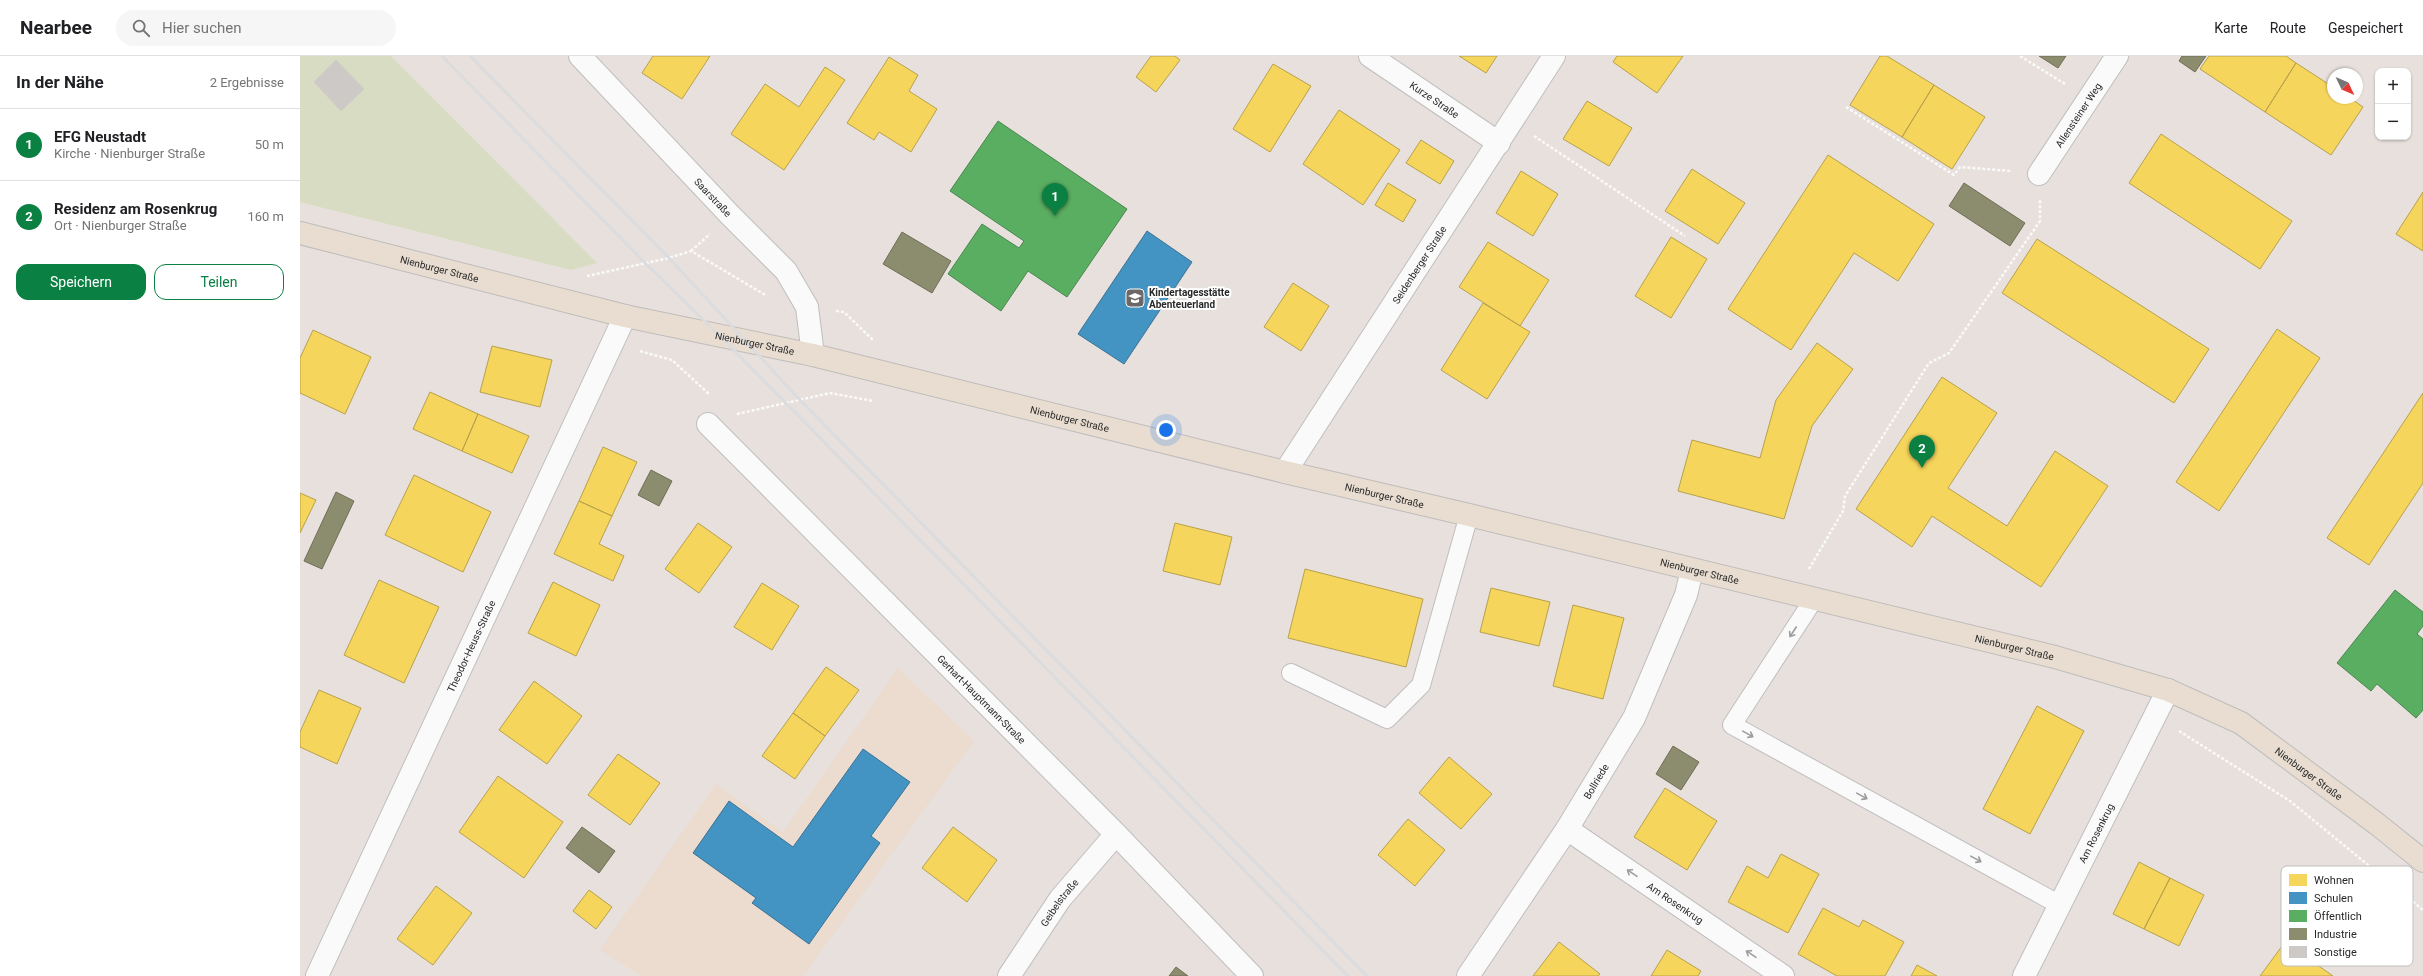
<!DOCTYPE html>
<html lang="de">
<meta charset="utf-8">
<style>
:root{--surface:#fff;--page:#f6f6f6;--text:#202124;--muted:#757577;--line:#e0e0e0;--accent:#0b8043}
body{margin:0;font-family:Roboto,sans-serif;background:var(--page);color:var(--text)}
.controls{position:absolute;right:12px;top:12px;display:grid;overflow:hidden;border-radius:8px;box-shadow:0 1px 3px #0004}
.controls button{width:36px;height:36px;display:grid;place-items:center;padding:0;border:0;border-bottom:1px solid var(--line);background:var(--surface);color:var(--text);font:20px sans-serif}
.compass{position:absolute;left:2027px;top:12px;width:36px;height:36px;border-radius:50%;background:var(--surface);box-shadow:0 1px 3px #0004;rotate:134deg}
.you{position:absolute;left:866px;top:374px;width:14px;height:14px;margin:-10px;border:3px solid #fff;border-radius:50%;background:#1a73e8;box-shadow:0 0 0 6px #1a73e833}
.badge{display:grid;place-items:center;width:26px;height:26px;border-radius:50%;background:var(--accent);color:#fff;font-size:13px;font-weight:700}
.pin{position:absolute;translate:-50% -33px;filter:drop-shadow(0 1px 2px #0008)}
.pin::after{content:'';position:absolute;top:21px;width:14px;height:12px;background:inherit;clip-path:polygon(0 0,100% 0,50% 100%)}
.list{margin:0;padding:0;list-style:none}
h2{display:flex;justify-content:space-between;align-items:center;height:52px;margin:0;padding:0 16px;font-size:17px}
h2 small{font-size:13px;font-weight:400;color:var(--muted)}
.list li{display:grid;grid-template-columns:26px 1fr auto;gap:12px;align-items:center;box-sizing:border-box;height:72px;padding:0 16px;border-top:1px solid var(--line)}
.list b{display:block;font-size:15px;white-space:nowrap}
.list p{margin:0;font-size:13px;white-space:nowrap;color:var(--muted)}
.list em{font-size:13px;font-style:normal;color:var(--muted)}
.actions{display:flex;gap:8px;padding:12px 16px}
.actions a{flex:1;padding:9px 0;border:1px solid var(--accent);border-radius:12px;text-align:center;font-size:14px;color:var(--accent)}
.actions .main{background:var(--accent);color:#fff}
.icon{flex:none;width:22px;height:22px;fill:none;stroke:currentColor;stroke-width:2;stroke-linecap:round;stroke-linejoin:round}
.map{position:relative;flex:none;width:2123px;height:920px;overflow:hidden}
header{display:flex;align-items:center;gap:24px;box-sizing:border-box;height:56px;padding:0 20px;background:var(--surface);border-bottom:1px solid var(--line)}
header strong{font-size:19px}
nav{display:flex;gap:22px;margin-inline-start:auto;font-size:14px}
.search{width:280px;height:36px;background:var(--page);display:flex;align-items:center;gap:10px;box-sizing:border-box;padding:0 14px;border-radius:22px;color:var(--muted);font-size:15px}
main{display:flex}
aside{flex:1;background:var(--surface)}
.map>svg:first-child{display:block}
.education{fill:#ecdccf}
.cemetery{fill:#d8dcc2}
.homes{fill:#f6d55c;stroke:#b8a14c}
.schools{fill:#4393c3;stroke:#3b7394}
.public{fill:#5aae61;stroke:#4b8650}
.industry{fill:#8c8c6e;stroke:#6e6e59}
.building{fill:#cdc9c6;stroke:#d2ccc8}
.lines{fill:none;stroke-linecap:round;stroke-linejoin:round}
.service-casing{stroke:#c0bebf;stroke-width:20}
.minor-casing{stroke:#c0bebf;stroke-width:24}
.tertiary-casing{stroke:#c0bebf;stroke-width:24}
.primary-casing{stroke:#bfbdbb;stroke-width:24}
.path{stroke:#fbfafa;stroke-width:2.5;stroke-dasharray:3 2;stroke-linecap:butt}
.service{stroke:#fbfafa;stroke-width:18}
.minor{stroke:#fbfafa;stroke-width:22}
.tertiary{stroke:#fbfafa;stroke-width:22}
.primary{stroke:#e8ddd0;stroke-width:22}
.rail{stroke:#dcdcde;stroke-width:3}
.oneway{stroke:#9c9c9c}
.labels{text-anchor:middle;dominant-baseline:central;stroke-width:4;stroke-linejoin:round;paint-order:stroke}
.street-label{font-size:10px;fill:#282828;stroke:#fff}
.poi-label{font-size:10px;font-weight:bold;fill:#282828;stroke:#fff;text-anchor:start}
.key{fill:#fff;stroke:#bebebe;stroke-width:1}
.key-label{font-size:11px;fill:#282828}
</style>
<header>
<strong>Nearbee</strong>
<div class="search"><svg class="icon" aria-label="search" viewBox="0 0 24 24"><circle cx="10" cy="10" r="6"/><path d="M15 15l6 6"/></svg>Hier suchen</div>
<nav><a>Karte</a><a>Route</a><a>Gespeichert</a></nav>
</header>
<main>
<aside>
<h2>In der Nähe<small>2 Ergebnisse</small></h2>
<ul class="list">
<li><span class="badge">1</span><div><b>EFG Neustadt</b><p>Kirche · Nienburger Straße</p></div><em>50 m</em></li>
<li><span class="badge">2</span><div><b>Residenz am Rosenkrug</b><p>Ort · Nienburger Straße</p></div><em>160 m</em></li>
</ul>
<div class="actions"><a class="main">Speichern</a><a>Teilen</a></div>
</aside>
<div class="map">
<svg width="2123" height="920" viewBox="0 0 2123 920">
<rect width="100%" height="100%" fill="#e7e0dc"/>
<!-- education -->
<path class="education" d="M598,612L674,685L503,920H341L300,894L416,728L483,776Z"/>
<!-- cemetery -->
<path class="cemetery" d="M0,0H91L297,207L271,214L0,146Z"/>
<!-- homes -->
<path class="homes" d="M353,0H410L382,43L342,17Z
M851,0H875L880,4L856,36L836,21Z
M1159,0H1197L1186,17Z
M1317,0H1383L1357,37L1313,6Z
M1580,0H1587L1634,29L1602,81L1550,49Z
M1909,0H1986L1996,7L1965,56L1900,13Z
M589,1L618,19L609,35L637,53L611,96L579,76L574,84L547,67Z
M1996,7L2033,31V42H2050L2063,51L2031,99L1965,56Z
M973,8L1011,30L970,96L933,73Z
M525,11L545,24L484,114L431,78L465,28L499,51Z
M1634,29L1685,61L1652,113L1602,81Z
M1287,45L1332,72L1309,110L1263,83Z
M1039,54L1100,94L1063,149L1003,108Z
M1861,78L1992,165L1960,213L1829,127Z
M1121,84L1154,105L1140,128L1106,107Z
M1528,99L1634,168L1598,225L1554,197L1491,294L1428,253Z
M1392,113L1445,147L1418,188L1365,155Z
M1221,115L1258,138L1233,180L1196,157Z
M1088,127L1116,144L1103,166L1075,149Z
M2123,136V195L2096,178Z
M1371,181L1407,203L1371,262L1335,240Z
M1737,183L1909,293L1874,347L1702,237Z
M1188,186L1249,224L1220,270L1159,231Z
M993,227L1029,250L1001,295L964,271Z
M1183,247L1230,276L1187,343L1141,314Z
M1977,273L2020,302L1919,455L1876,426Z
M13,274L71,301L45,358L0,337V302Z
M1517,287L1553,313L1512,370L1484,463L1378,435L1392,384L1460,402L1476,344Z
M192,290L252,304L240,351L180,336Z
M1642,321L1697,357L1648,432L1707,470L1755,395L1808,430L1741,531L1632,460L1612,491L1556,453Z
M130,336L178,358L162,395L113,373Z
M2123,337V427L2069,509L2027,482Z
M178,358L229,380L212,417L162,395Z
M303,391L337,406L312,460L279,445Z
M114,419L191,456L163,516L85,479Z
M0,437L16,444L0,477Z
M279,445L312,460L299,488L324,500L313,525L254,498Z
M398,467L432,491L399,537L365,513Z
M875,467L932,481L920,529L863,515Z
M1005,513L1123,543L1106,611L988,582Z
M79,524L139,551L104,627L44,599Z
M253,526L300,549L276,600L228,577Z
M462,527L499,550L472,594L434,571Z
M1191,532L1250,546L1239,590L1180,576Z
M1273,549L1324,562L1303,643L1253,630Z
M526,611L559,634L525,680L493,657Z
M234,625L282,660L247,708L199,674Z
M19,634L61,652L37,708L0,691V676Z
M1737,650L1784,675L1730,778L1683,753Z
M493,657L525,680L495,723L462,700Z
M318,698L360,727L330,769L288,739Z
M1149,701L1192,738L1161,773L1119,737Z
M198,720L263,766L224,822L159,776Z
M1365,732L1417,765L1387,814L1334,781Z
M1108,763L1145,794L1115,830L1078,799Z
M653,771L697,804L667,846L622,812Z
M1481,798L1519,818L1488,877L1428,846L1447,810L1468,822Z
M1839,806L1870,822L1844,873L1813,858Z
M1870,822L1904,839L1879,890L1844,873Z
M136,830L172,857L133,909L97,883Z
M289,834L312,851L296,873L273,855Z
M1523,852L1559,871L1563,864L1604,886L1585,920H1537L1498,898Z
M1259,886L1300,918L1298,920H1233Z
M1985,886L2033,920H1960Z
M1367,894L1401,915L1398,920H1351Z
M1617,909L1637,920H1611Z"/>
<!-- schools -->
<path class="schools" d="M847,175L892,206L824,308L778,278Z
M563,693L610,726L571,780L580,787L509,888L452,847L456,842L393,797L429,745L493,791Z"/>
<!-- public -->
<path class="public" d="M698,65L827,153L767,241L728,215L701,255L648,218L682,168L719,192L724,185L650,135Z
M2095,534L2123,556V570L2117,578L2123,583V654L2116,662L2077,628L2071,635L2037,607Z"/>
<!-- industry -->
<path class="industry" d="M1739,0H1766L1758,12Z
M1882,0H1906L1895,16L1879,5Z
M1664,127L1725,167L1710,190L1649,150Z
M602,176L651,205L632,237L583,208Z
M351,414L372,425L359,450L338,439Z
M36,436L54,445L22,513L4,505Z
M1373,690L1399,706L1381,734L1356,718Z
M282,771L315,795L299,817L266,792Z
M876,911L888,920H869Z"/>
<!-- building -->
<path class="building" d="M36,4L64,33L41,55L14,26Z"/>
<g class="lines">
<defs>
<path id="service" d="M1514,543L1432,669L1760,849
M991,617L1087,663L1121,629L1169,459"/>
<g id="minor">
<path id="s1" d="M280,0L430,159L486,215L507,251L513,299"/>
<path id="s2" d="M1070,0L1199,87"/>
<path id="s3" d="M1739,118L1817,0"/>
<path id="s4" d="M408,368L816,778L952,920"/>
<path id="s5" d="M985,416L1254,0"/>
<path id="s6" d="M1267,773L1483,920"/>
<path id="s7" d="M709,920L760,843L816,778"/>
<path id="s8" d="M1168,920L1267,773L1334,662L1386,539L1392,514"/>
<path id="s9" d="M1724,920L1868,634"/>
</g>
<g id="tertiary">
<path id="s10" d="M17,920L325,260"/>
</g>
<g id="primary">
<path id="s11" d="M0,177L325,260L513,299L985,416L1169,459L1755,601L1868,634L1941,667L2077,768L2123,805"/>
</g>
</defs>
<!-- service casing -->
<use href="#service" class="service-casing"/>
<!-- minor casing -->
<use href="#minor" class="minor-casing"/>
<!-- tertiary casing -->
<use href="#tertiary" class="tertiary-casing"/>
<!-- primary casing -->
<use href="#primary" class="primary-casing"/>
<!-- path -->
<path class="path" d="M1720,0L1765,28
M1546,51L1654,119L1660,111L1711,115
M1234,80L1385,180
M391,195L410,178
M287,220L369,202L391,195L467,240
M536,255L544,256L573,284
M340,295L372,304L410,339
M437,358L530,337L573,345
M1509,513L1543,455L1545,440L1629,307L1649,297L1740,165V144
M1879,675L1990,745L2123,854"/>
<!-- service -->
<use href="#service" class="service"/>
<!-- minor -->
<use href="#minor" class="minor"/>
<!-- tertiary -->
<use href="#tertiary" class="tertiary"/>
<!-- primary -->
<use href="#primary" class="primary"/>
<!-- rail -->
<path class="rail" d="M142,0L345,207L419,279L1048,920
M170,0L369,202L499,343L1067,920"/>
</g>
<!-- one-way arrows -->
<defs><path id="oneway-shaft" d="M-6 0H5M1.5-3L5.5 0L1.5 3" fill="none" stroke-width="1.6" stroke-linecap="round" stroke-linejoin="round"/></defs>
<g class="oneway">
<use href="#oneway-shaft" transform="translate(1493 576) rotate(123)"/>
<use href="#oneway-shaft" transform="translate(1448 678) rotate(29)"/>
<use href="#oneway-shaft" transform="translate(1562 740) rotate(29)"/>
<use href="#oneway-shaft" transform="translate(1676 803) rotate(29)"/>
<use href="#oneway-shaft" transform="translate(1332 817) rotate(-146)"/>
<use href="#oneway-shaft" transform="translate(1451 898) rotate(-146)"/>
</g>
<!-- icons -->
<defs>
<symbol id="school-square" viewBox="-11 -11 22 22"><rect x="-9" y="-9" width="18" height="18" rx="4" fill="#6b6867" stroke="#fff"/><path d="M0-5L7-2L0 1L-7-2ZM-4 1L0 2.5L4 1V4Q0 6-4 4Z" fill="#fff"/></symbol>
</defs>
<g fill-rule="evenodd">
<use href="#school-square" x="824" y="231" width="22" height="22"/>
</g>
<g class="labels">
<!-- street labels -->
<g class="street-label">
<text stroke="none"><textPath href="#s2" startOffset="78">Kurze Straße</textPath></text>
<text stroke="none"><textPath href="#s3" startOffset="71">Allensteiner Weg</textPath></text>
<text stroke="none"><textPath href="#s1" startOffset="194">Saarstraße</textPath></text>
<text stroke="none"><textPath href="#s5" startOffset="247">Seidenberger Straße</textPath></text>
<text stroke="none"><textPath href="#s11" startOffset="144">Nienburger Straße</textPath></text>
<text stroke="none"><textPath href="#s11" startOffset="468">Nienburger Straße</textPath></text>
<text stroke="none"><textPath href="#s11" startOffset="792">Nienburger Straße</textPath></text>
<text stroke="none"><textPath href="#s11" startOffset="1116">Nienburger Straße</textPath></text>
<text stroke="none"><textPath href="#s11" startOffset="1440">Nienburger Straße</textPath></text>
<text stroke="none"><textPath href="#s10" startOffset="364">Theodor-Heuss-Straße</textPath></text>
<text stroke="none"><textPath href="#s11" startOffset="1764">Nienburger Straße</textPath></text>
<text stroke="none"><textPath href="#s4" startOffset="388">Gerhart-Hauptmann-Straße</textPath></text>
<text stroke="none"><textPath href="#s11" startOffset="2088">Nienburger Straße</textPath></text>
<text stroke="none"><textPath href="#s8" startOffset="233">Bollriede</textPath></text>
<text stroke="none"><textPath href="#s9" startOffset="160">Am Rosenkrug</textPath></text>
<text stroke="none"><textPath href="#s7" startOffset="89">Geibelstraße</textPath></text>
<text stroke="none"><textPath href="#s6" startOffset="131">Am Rosenkrug</textPath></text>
</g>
<!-- poi labels -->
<g class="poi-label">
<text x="849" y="236">Kindertagesstätte<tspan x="849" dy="12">Abenteuerland</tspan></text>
</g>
</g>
<!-- legend -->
<rect x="1981" y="810" width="132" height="100" rx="6" class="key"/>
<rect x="1989" y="818" width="18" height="12" fill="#f6d55c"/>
<rect x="1989" y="836" width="18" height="12" fill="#4393c3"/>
<rect x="1989" y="854" width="18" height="12" fill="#5aae61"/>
<rect x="1989" y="872" width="18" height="12" fill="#8c8c6e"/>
<rect x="1989" y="890" width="18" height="12" fill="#cdc9c6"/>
<g class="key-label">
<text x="2014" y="828">Wohnen</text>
<text x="2014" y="846">Schulen</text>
<text x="2014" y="864">Öffentlich</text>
<text x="2014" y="882">Industrie</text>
<text x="2014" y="900">Sonstige</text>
</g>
</svg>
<div class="controls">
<button>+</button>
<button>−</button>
</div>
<svg class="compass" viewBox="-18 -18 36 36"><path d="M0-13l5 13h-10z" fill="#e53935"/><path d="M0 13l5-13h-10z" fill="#757577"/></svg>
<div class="you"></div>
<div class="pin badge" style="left:755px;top:160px">1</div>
<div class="pin badge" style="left:1622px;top:412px">2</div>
</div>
</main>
